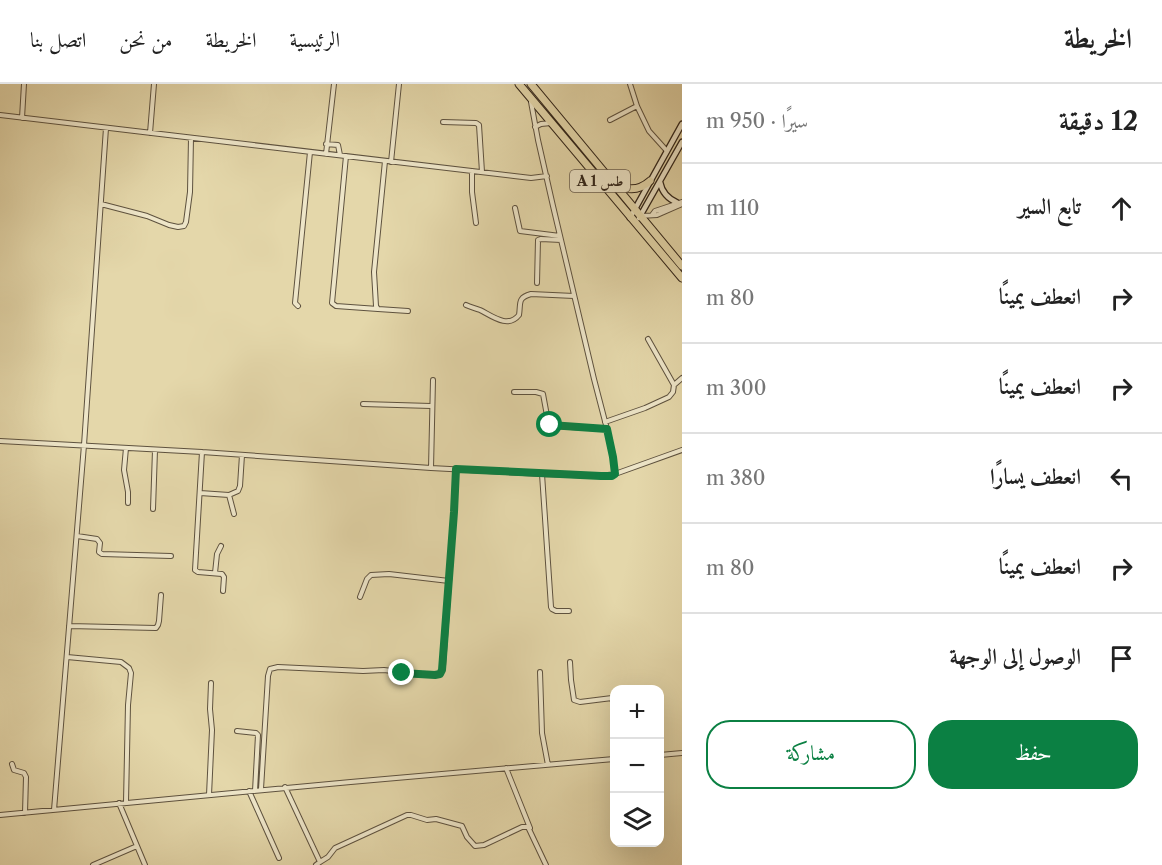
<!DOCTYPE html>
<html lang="ar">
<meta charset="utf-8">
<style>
:root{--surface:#fff;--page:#f2f2f2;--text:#222;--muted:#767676;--line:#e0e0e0;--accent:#0b8043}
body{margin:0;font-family:"Libre Caslon Text",Amiri,serif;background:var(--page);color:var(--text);direction:rtl}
.controls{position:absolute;right:18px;bottom:18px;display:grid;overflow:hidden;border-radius:12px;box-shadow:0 6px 24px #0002}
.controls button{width:54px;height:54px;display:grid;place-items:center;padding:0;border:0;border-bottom:2px solid var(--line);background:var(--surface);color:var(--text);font:30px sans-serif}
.stop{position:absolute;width:18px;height:18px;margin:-14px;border:4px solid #0b8043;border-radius:50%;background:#fff}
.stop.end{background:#0b8043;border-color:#fff;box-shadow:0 2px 6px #0008}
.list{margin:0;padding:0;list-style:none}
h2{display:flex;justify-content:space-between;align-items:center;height:78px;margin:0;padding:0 24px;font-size:26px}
h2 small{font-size:20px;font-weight:400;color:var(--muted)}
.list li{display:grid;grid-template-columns:39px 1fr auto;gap:18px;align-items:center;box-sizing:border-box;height:90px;padding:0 24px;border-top:2px solid var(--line)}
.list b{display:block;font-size:22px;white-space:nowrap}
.list em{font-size:20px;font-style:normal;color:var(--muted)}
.actions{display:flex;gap:12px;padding:18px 24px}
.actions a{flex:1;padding:14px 0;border:2px solid var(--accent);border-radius:24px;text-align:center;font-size:21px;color:var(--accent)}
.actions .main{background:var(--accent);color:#fff}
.icon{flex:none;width:33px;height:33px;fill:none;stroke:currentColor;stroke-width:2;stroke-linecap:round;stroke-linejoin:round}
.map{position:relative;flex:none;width:682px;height:781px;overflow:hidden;direction:ltr}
header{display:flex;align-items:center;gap:36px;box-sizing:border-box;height:84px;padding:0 30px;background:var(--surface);border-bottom:2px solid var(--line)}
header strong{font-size:28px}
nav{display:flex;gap:33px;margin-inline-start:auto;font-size:21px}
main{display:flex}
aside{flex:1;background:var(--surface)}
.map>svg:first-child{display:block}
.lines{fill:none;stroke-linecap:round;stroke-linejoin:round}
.street-casing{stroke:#5e523f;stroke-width:6}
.secondary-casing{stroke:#32261b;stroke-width:7}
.highway-casing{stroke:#32261b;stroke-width:9}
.street{stroke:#ede5c8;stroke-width:4}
.secondary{stroke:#ede5c8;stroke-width:4.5}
.highway{stroke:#e4d7aa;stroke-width:7}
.route{stroke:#0b8043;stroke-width:8}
.labels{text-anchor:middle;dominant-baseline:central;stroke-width:6;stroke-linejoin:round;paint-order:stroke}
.shield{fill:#ede5c8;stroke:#6a5f4f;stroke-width:1.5}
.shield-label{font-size:14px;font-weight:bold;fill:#32261b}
</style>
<header>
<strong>الخريطة</strong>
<nav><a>الرئيسية</a><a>الخريطة</a><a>من نحن</a><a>اتصل بنا</a></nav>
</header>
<main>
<aside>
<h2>12 دقيقة<small>سيرًا · 950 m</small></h2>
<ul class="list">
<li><svg class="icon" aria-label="ahead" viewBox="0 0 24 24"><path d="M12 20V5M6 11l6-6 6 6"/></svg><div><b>تابع السير</b></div><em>110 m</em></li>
<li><svg class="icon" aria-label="right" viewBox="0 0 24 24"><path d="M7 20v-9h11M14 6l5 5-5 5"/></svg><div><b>انعطف يمينًا</b></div><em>80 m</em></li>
<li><svg class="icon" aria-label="right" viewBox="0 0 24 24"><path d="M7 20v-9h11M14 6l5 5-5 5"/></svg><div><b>انعطف يمينًا</b></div><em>300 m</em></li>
<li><svg class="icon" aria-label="left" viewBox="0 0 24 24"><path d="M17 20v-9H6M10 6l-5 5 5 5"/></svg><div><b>انعطف يسارًا</b></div><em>380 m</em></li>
<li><svg class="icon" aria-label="right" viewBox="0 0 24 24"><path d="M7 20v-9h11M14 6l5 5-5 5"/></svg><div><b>انعطف يمينًا</b></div><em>80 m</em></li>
<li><svg class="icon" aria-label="arrive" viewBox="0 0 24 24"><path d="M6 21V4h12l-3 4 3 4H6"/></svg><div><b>الوصول إلى الوجهة</b></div></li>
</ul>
<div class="actions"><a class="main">حفظ</a><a>مشاركة</a></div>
</aside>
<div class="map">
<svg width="682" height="781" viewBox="0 0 682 781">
<rect width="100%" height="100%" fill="#e4d7aa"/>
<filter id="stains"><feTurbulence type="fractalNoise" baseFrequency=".00333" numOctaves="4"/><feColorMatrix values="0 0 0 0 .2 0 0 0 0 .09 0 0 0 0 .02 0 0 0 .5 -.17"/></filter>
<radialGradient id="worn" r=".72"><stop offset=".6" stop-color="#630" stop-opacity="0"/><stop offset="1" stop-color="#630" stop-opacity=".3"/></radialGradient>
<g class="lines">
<defs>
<path id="street" d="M630,0L637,22L649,47L667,67
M0,31L514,92L531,94L547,92
M22,34L24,0
M610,36L637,22
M443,38L476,39L479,41L482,88
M535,43L541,40L551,39
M150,49L154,0
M326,60L338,61L340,71
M326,70L334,0
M346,72L332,219L336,222L378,225
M385,77L374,188L376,222L378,225L408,227
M391,78L399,0
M472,87V108L476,139
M101,120L147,132L169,141L178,143L184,142L186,138L190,108L191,54
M515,124L520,147L560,152
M652,131L655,127L682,118
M640,132L657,131L682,120
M537,199L538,156L541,155L561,156
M466,221C470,223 475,224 480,226C492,232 508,245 519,231C521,219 517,214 531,210L574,212
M298,222L295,219L310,68
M648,255L674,301
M514,308H536L543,310L548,337L552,342L607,345
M363,320L431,322
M605,338L645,324L669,313L673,308L674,301L682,294
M0,357L202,368L431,384L542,390L601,392L615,390L613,373L607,345L594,295L553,122L538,56L531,18
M126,364L124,386L128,408V419
M202,368L195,486L198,488L222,490L224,493L223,507
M431,384L433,296
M542,390L551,523L552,525L556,527H569
M615,390L682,366
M200,409L229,411L238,407L240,402L242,371
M229,411L234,430
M153,425L155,366
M77,452L97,455L100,459L99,468L102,470L171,472
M215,489L217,470L221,462
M360,513L367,495L371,491L389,490L449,497
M69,542L156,544L158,541L159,537L161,511
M67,573L121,578L129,584L131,589L128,621L126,718
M570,578L571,596L574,616L580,618L612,614L614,622
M540,588L542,649L548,681
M237,647L256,649L258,651L255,707
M660,671L682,669
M12,680L14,686L24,689L26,693L25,729
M506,684L530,744
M285,703L320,778L316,781
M261,705L268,592L270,585L278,583L363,587L384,586L423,591H435L441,589L443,582L454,428L456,386
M249,707L279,774
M209,711L212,646L210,625L211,599
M119,719L145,781
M54,726L84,361L106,44
M0,731C205,711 409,692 614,675
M320,778L328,773L335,764L407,731H411L427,736L436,735L462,742L467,753L475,762L484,761L522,743H528L546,781
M93,781L137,762"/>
<path id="secondary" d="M660,98C662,109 668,115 678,119
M630,134L682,40
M639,134L682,58"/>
<path id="highway" d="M519,0L682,194
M531,0L682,182
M617,101C629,107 640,106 650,97"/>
</defs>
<!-- street casing -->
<use href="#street" class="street-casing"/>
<!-- secondary casing -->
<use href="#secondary" class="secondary-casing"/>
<!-- highway casing -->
<use href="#highway" class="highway-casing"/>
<!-- street -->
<use href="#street" class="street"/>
<!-- secondary -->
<use href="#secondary" class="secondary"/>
<!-- highway -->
<use href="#highway" class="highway"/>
</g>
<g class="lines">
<!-- route -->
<path class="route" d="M402,589L435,591L440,590L442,586L454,428L456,385L601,392H612L615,390L613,373L607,345L550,341"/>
</g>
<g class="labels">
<!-- shield labels -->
<rect class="shield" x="570" y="86" width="60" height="22" rx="4.5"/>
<g class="shield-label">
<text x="600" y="97">A 1 طس</text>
</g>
</g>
<rect width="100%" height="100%" filter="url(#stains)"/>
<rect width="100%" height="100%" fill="url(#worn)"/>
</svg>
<div class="controls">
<button>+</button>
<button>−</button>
<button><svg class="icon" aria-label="layers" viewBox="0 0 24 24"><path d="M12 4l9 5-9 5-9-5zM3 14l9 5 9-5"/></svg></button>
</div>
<div class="stop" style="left:550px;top:341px"></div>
<div class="stop end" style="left:402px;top:589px"></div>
</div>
</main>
